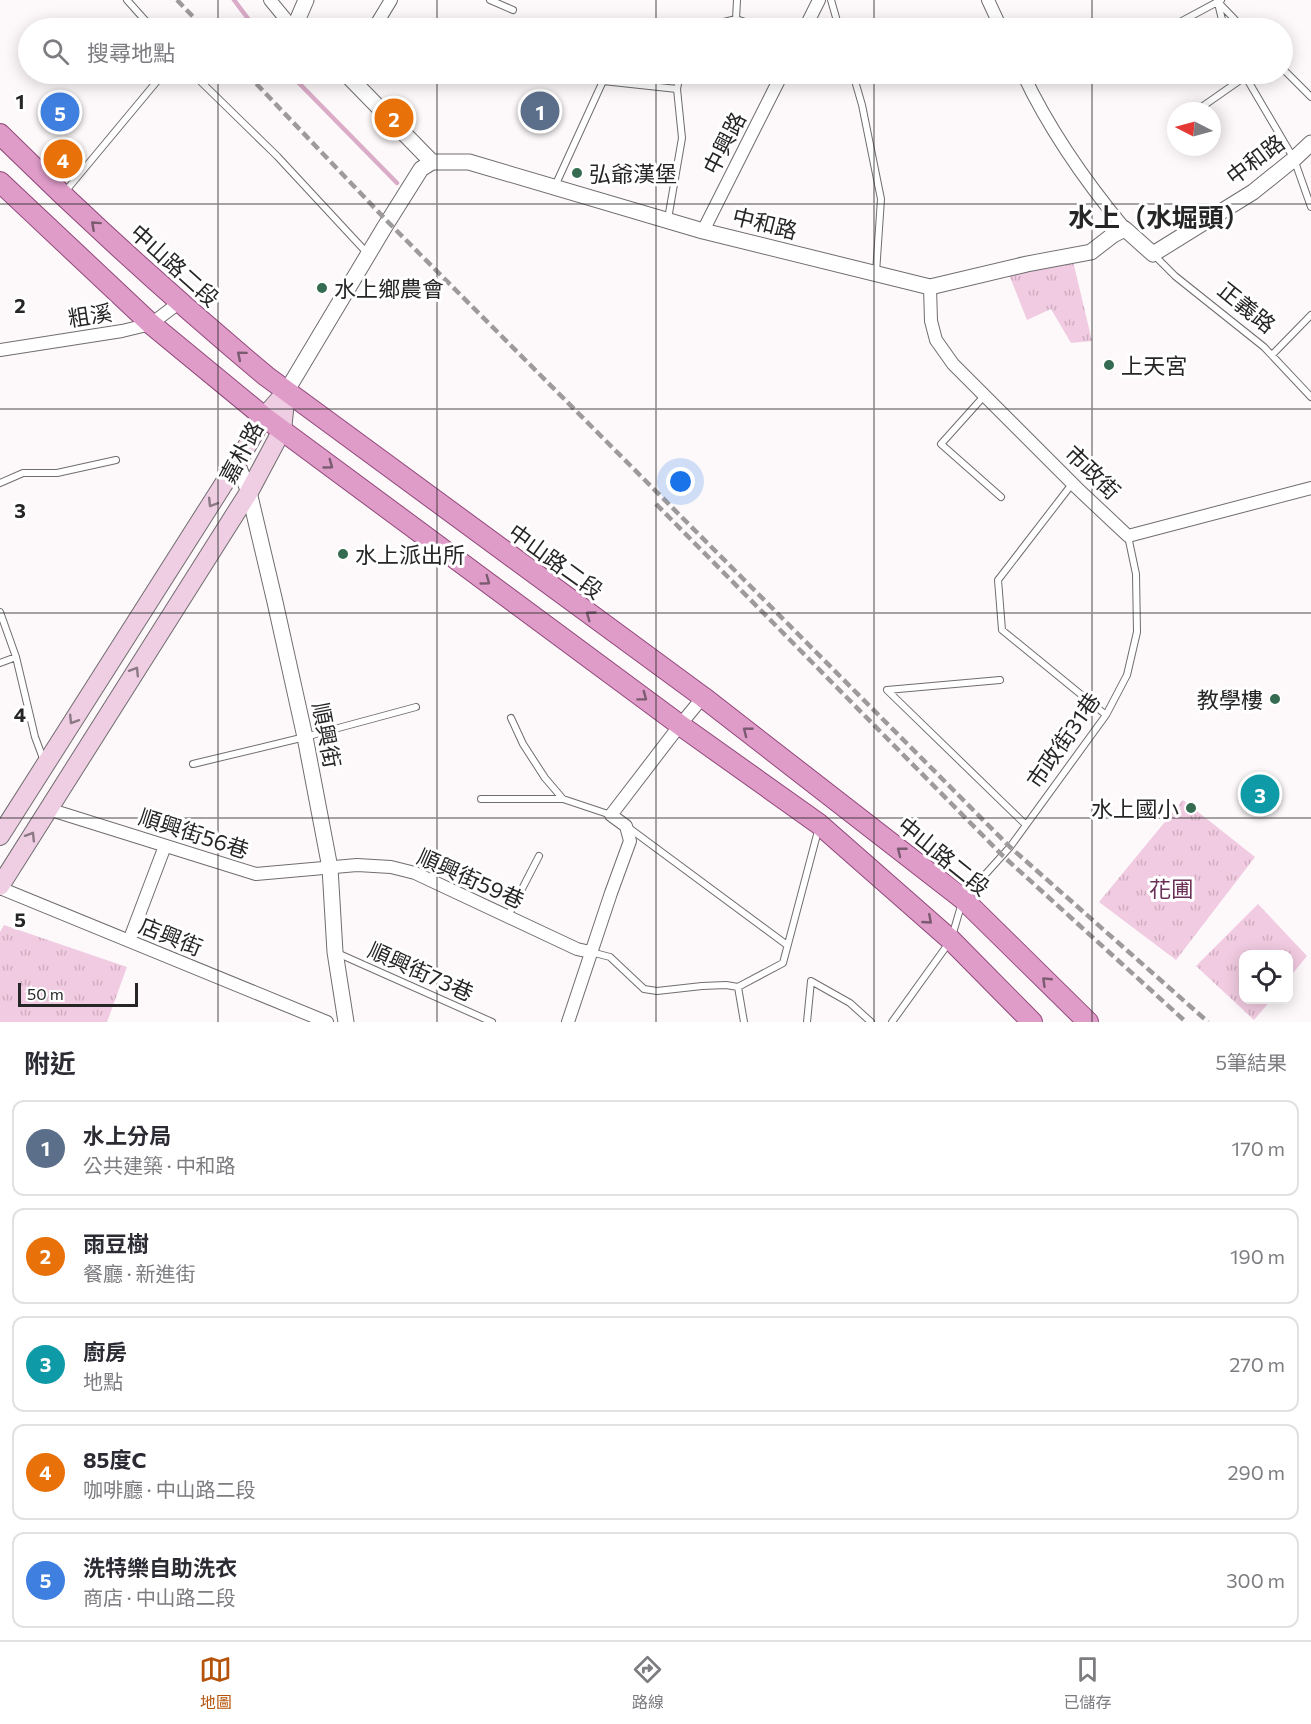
<!DOCTYPE html>
<html lang="zh-TW">
<meta charset="utf-8">
<style>
:root{--surface:#fff;--page:#f2f2f3;--text:#2b2b33;--muted:#7c7c81;--line:#e1e1e2;--accent:#b45309}
body{margin:0;font-family:Commissioner,"Noto Sans TC",sans-serif;background:var(--page);color:var(--text)}
.controls{position:absolute;right:18px;bottom:18px;display:grid;overflow:hidden;border-radius:12px;box-shadow:0 3px 15px #0003}
.controls button{width:54px;height:54px;display:grid;place-items:center;padding:0;border:0;border-bottom:2px solid var(--line);background:var(--surface);color:var(--text);font:30px sans-serif}
.compass{position:absolute;left:1167px;top:102px;width:54px;height:54px;border-radius:50%;background:var(--surface);box-shadow:0 3px 15px #0003;rotate:276deg}
.scale{position:absolute;left:18px;bottom:15px;width:120px;box-sizing:border-box;padding-left:6px;border:3px solid #272627;border-top:0;font-size:16px;line-height:21px;white-space:nowrap;color:#272627;-webkit-text-stroke:4px #fff;paint-order:stroke}
.you{position:absolute;left:681px;top:482px;width:21px;height:21px;margin:-15px;border:4px solid #fff;border-radius:50%;background:#1a73e8;box-shadow:0 0 0 9px #1a73e833}
.badge{display:grid;place-items:center;width:39px;height:39px;border-radius:50%;background:var(--accent);color:#fff;font-size:20px;font-weight:700}
.pin{position:absolute;translate:-50% -50%;border:3px solid #fff;box-shadow:0 2px 6px #0006}
.list{margin:0;padding:0;list-style:none}
h2{display:flex;justify-content:space-between;align-items:center;height:78px;margin:0;padding:0 24px;font-size:26px}
h2 small{font-size:20px;font-weight:400;color:var(--muted)}
.list li{display:grid;grid-template-columns:39px 1fr auto;gap:18px;align-items:center;box-sizing:border-box;height:96px;margin:0 12px 12px;padding:0 12px;border:2px solid var(--line);border-radius:12px}
.list b{display:block;font-size:22px;white-space:nowrap}
.list p{margin:0;font-size:20px;white-space:nowrap;color:var(--muted)}
.list em{font-size:20px;font-style:normal;color:var(--muted)}
.icon{flex:none;width:33px;height:33px;fill:none;stroke:currentColor;stroke-width:2;stroke-linecap:round;stroke-linejoin:round}
.map{position:relative;flex:none;width:1311px;height:1022px;overflow:hidden}
.search{position:absolute;background:var(--surface);box-shadow:0 3px 15px #0003;left:18px;right:18px;top:18px;height:66px;display:flex;align-items:center;gap:15px;box-sizing:border-box;padding:0 21px;border-radius:33px;color:var(--muted);font-size:22px}
.sheet{height:618px;background:var(--surface)}
nav{display:flex;justify-content:space-around;align-items:center;box-sizing:border-box;height:84px;border-top:2px solid var(--line);background:var(--surface);font-size:16px;color:var(--muted)}
nav a{display:grid;justify-items:center;gap:3px}
nav .on{color:var(--accent)}
.map>svg:first-child{display:block}
.park{fill:url(#park-tufts)}
.lines{fill:none;stroke-linecap:round;stroke-linejoin:round}
.stream{stroke:#dbacc8;stroke-width:4.5}
.service-casing{stroke:#706d6f;stroke-width:8}
.minor-casing{stroke:#706d6f;stroke-width:14}
.tertiary-casing{stroke:#706d6f;stroke-width:17}
.secondary-casing{stroke:#706d6f;stroke-width:20}
.primary-casing{stroke:#914879;stroke-width:22}
.service{stroke:#fff;stroke-width:6}
.minor{stroke:#fff;stroke-width:12}
.tertiary{stroke:#fff;stroke-width:15}
.secondary{stroke:#efcee4;stroke-width:18}
.primary{stroke:#df9cc9;stroke-width:20}
.rail{stroke:#9d9a9c;stroke-width:4.5;stroke-dasharray:9 4.5;stroke-linecap:butt}
.oneway{stroke:#7a5b70}
.oneway2{stroke:#8b7a86}
.grid{fill:none;stroke:#272627;stroke-width:1.5;stroke-opacity:0.55}
.poi-dot{fill:#346b51;stroke:#fff;stroke-width:2}
.labels{text-anchor:middle;dominant-baseline:central;stroke-width:6;stroke-linejoin:round;paint-order:stroke}
.street-label{font-size:22px;fill:#272627;stroke:#fff}
.poi-label{font-size:22px;fill:#272627;stroke:#fff;text-anchor:start}
.park-label{font-size:22px;fill:#6a3056;stroke:#fff}
.quarter-label{font-size:26px;font-weight:bold;fill:#272627;stroke:#fff}
.grid-label{font-size:20px;text-anchor:middle;font-weight:bold;fill:#272627;stroke:#fff;stroke-width:6;stroke-linejoin:round;paint-order:stroke}
</style>
<div class="map">
<svg width="1311" height="1022" viewBox="0 0 1311 1022">
<defs>
<pattern id="park-tufts" width="24" height="20" patternUnits="userSpaceOnUse" patternTransform="scale(1.5)"><rect width="24" height="20" fill="#f1cbe1"/><path d="M3 7l-1-3M5 7V3M7 7l1-3M15 17l-1-3M17 17v-4M19 17l1-3" fill="none" stroke="#cfaec1"/></pattern>
</defs>
<rect width="100%" height="100%" fill="#fdf9fb"/>
<!-- park -->
<path class="park" d="M1073,261L1092,341L1071,343L1051,309L1027,320L1008,272Z
M1183,800L1255,857L1176,960L1099,902Z
M1258,904L1307,956L1289,978L1288,954H1244V999L1271,1000L1254,1020L1196,966Z
M4,925L127,967L107,1022H0V932Z"/>
<g class="lines">
<!-- stream -->
<path class="stream" d="M234,0L255,28
M290,74L397,183"/>
<defs>
<path id="service" d="M127,0L152,28
M490,0L513,10
M737,0L736,19L763,28
M831,0L839,28
M1217,1L1243,28
M1218,3L1224,28
M700,28L736,19
M1169,28L1221,0
M1282,68L1311,97
M193,74L277,156L368,254
M853,74L862,105L881,199L876,273
M1244,74L1294,159L1311,207
M1028,82L1053,74
M1196,111L1246,76
M555,186L603,81L677,89
M64,193L163,74
M668,219L682,138L677,89L680,74
M1154,255L1175,276L1264,347L1311,397
M1272,355L1311,315
M985,395L941,444L1001,497
M0,483L23,473H57L116,460
M1072,484L998,580L1002,630L1106,715
M0,612L16,657L35,737L44,761
M0,663L16,657
M1000,680L887,690L1026,825
M511,718L523,744L545,778L563,799L611,815
M193,764L305,737L416,707
M481,799H563
M629,828L787,945
M508,916L539,856
M591,952L610,957L644,989L657,991L702,986L726,985L738,987L744,1022
M337,953L492,1022
M738,987L783,963L819,827
M807,1022L811,981L850,1003L871,1022
M892,1022L951,940L963,899L1010,847L1106,715L1127,675L1137,632L1136,574L1128,536"/>
<path id="minor" d="M270,0L293,28
M988,0L1001,28
M374,28L391,0
M805,28L819,0
M1023,74C1049,129 1085,181 1125,229
M703,231L782,74
M930,287L931,321L936,340L953,364L1077,488L1128,536L1311,488
M0,350L122,331L151,324L180,302
M48,809L256,874L357,865L391,867L415,873L577,949L590,952
M0,888L327,1022
M129,941L165,846
M568,1022L611,893L630,841L626,826L611,815L680,725L703,697"/>
<path id="tertiary" d="M294,28L306,0
M346,74L432,162
M286,392L384,228L421,169L432,162H469L703,231L930,287L1027,264L1091,252L1113,235L1125,229L1153,254L1253,192L1294,159L1311,143
M237,463L249,492L275,602L305,737L330,868L335,952L346,1022"/>
<path id="secondary" d="M0,836L237,463L264,417L286,392
M0,886L249,492L282,430L286,392"/>
<path id="primary" d="M0,134C85,218 174,299 266,376L703,697L963,899L1088,1022
M0,182L151,324L264,417L680,725L819,824L951,940L1032,1022"/>
</defs>
<!-- service casing -->
<use href="#service" class="service-casing"/>
<!-- minor casing -->
<use href="#minor" class="minor-casing"/>
<!-- tertiary casing -->
<use href="#tertiary" class="tertiary-casing"/>
<!-- secondary casing -->
<use href="#secondary" class="secondary-casing"/>
<!-- primary casing -->
<use href="#primary" class="primary-casing"/>
<!-- service -->
<use href="#service" class="service"/>
<!-- minor -->
<use href="#minor" class="minor"/>
<!-- tertiary -->
<use href="#tertiary" class="tertiary"/>
<!-- secondary -->
<use href="#secondary" class="secondary"/>
<!-- primary -->
<use href="#primary" class="primary"/>
<!-- rail -->
<path class="rail" d="M177,0L204,28
M247,74L388,222L1010,847L1208,1022
M656,504L1003,856L1186,1022"/>
</g>
<!-- one-way arrows -->
<defs><path id="oneway-chevron" d="M-2-3.5L2.5 0L-2 3.5" fill="none" stroke-width="1.6" stroke-linecap="round" stroke-linejoin="round" transform="scale(1.5)"/></defs>
<g class="oneway">
<use href="#oneway-chevron" transform="translate(95 225) rotate(-138)"/>
<use href="#oneway-chevron" transform="translate(241 355) rotate(-140)"/>
<use href="#oneway-chevron" transform="translate(329 465) rotate(36)"/>
<use href="#oneway-chevron" transform="translate(486 581) rotate(36)"/>
<use href="#oneway-chevron" transform="translate(590 615) rotate(-144)"/>
<use href="#oneway-chevron" transform="translate(643 697) rotate(37)"/>
<use href="#oneway-chevron" transform="translate(747 731) rotate(-142)"/>
<use href="#oneway-chevron" transform="translate(901 851) rotate(-142)"/>
<use href="#oneway-chevron" transform="translate(928 920) rotate(41)"/>
<use href="#oneway-chevron" transform="translate(1046 981) rotate(-136)"/>
</g>
<g class="oneway2">
<use href="#oneway-chevron" transform="translate(212 503) rotate(122)"/>
<use href="#oneway-chevron" transform="translate(135 671) rotate(-58)"/>
<use href="#oneway-chevron" transform="translate(73 720) rotate(122)"/>
<use href="#oneway-chevron" transform="translate(31 836) rotate(-58)"/>
</g>
<!-- grid -->
<path class="grid" d="M218,0V28M437,0V28M656,0V28M874,0V28M1092,0V28M218,74V1022M437,74V1022M656,74V1022M874,74V1022M1092,74V1022M0,204H1311M0,409H1311M0,613H1311M0,818H1311"/>
<!-- markers -->
<g class="poi-dot">
<circle cx="577" cy="173" r="6"/>
<circle cx="322" cy="288" r="6"/>
<circle cx="1109" cy="365" r="6"/>
<circle cx="343" cy="554" r="6"/>
<circle cx="1275" cy="699" r="6"/>
<circle cx="1191" cy="808" r="6"/>
</g>
<g class="labels">
<!-- street labels -->
<g class="street-label">
<text transform="translate(724 143) rotate(-63)">中興路</text>
<text transform="translate(1255 159) rotate(-37)">中和路</text>
<text transform="translate(765 223) rotate(14)">中和路</text>
<text transform="translate(175 265) rotate(42)">中山路二段</text>
<text transform="translate(1247 307) rotate(39)">正義路</text>
<text transform="translate(90 315) rotate(-9)">粗溪</text>
<text transform="translate(241 452) rotate(-62)">嘉朴路</text>
<text transform="translate(1093 472) rotate(44)">市政街</text>
<text transform="translate(556 561) rotate(36)">中山路二段</text>
<text transform="translate(327 735) rotate(79)">順興街</text>
<text transform="translate(1063 740) rotate(-55)">市政街31巷</text>
<text transform="translate(194 833) rotate(18)">順興街56巷</text>
<text transform="translate(944 856) rotate(39)">中山路二段</text>
<text transform="translate(471 878) rotate(24)">順興街59巷</text>
<text transform="translate(171 936) rotate(22)">店興街</text>
<text transform="translate(421 971) rotate(24)">順興街73巷</text>
</g>
<!-- poi labels -->
<g class="poi-label">
<text x="589" y="173">弘爺漢堡</text>
<text x="334" y="288">水上鄉農會</text>
<text x="1121" y="365">上天宮</text>
<text x="355" y="554">水上派出所</text>
<text x="1263" y="699" text-anchor="end">教學樓</text>
<text x="1179" y="808" text-anchor="end">水上國小</text>
</g>
<!-- park labels -->
<g class="park-label">
<text x="1171" y="888">花圃</text>
</g>
<!-- quarter labels -->
<g class="quarter-label">
<text x="1159" y="216">水上（水堀頭）</text>
</g>
</g>
<g class="grid-label">
<text x="20" y="109">1</text>
<text x="20" y="313">2</text>
<text x="20" y="518">3</text>
<text x="20" y="722">4</text>
<text x="20" y="927">5</text>
</g>
</svg>
<div class="controls">
<button><svg class="icon" aria-label="locate" viewBox="0 0 24 24"><circle cx="12" cy="12" r="6"/><path d="M12 2v4M12 18v4M2 12h4M18 12h4"/></svg></button>
</div>
<svg class="compass" viewBox="-18 -18 36 36"><path d="M0-13l5 13h-10z" fill="#e53935"/><path d="M0 13l5-13h-10z" fill="#7c7c81"/></svg>
<div class="scale">50 m</div>
<div class="you"></div>
<div class="pin badge" style="left:540px;top:111px;background:#5c6f8a">1</div>
<div class="pin badge" style="left:394px;top:118px;background:#e8710a">2</div>
<div class="pin badge" style="left:1260px;top:794px;background:#0f9aa8">3</div>
<div class="pin badge" style="left:63px;top:159px;background:#e8710a">4</div>
<div class="pin badge" style="left:60px;top:112px;background:#3f7fe0">5</div>
<div class="search"><svg class="icon" aria-label="search" viewBox="0 0 24 24"><circle cx="10" cy="10" r="6"/><path d="M15 15l6 6"/></svg>搜尋地點</div>
</div>
<section class="sheet">
<h2>附近<small>5筆結果</small></h2>
<ul class="list">
<li><span class="badge" style="background:#5c6f8a">1</span><div><b>水上分局</b><p>公共建築 · 中和路</p></div><em>170 m</em></li>
<li><span class="badge" style="background:#e8710a">2</span><div><b>雨豆樹</b><p>餐廳 · 新進街</p></div><em>190 m</em></li>
<li><span class="badge" style="background:#0f9aa8">3</span><div><b>廚房</b><p>地點</p></div><em>270 m</em></li>
<li><span class="badge" style="background:#e8710a">4</span><div><b>85度C</b><p>咖啡廳 · 中山路二段</p></div><em>290 m</em></li>
<li><span class="badge" style="background:#3f7fe0">5</span><div><b>洗特樂自助洗衣</b><p>商店 · 中山路二段</p></div><em>300 m</em></li>
</ul>
</section>
<nav>
<a class="on"><svg class="icon" aria-label="map" viewBox="0 0 24 24"><path d="M3 6l6-2 6 2 6-2v14l-6 2-6-2-6 2zM9 4v14M15 6v14"/></svg>地圖</a>
<a><svg class="icon" aria-label="directions" viewBox="0 0 24 24"><path d="M12 3l9 9-9 9-9-9zM9 14v-3h6M13 9l2 2-2 2"/></svg>路線</a>
<a><svg class="icon" aria-label="saved" viewBox="0 0 24 24"><path d="M7 4h10v16l-5-4-5 4z"/></svg>已儲存</a>
</nav>
